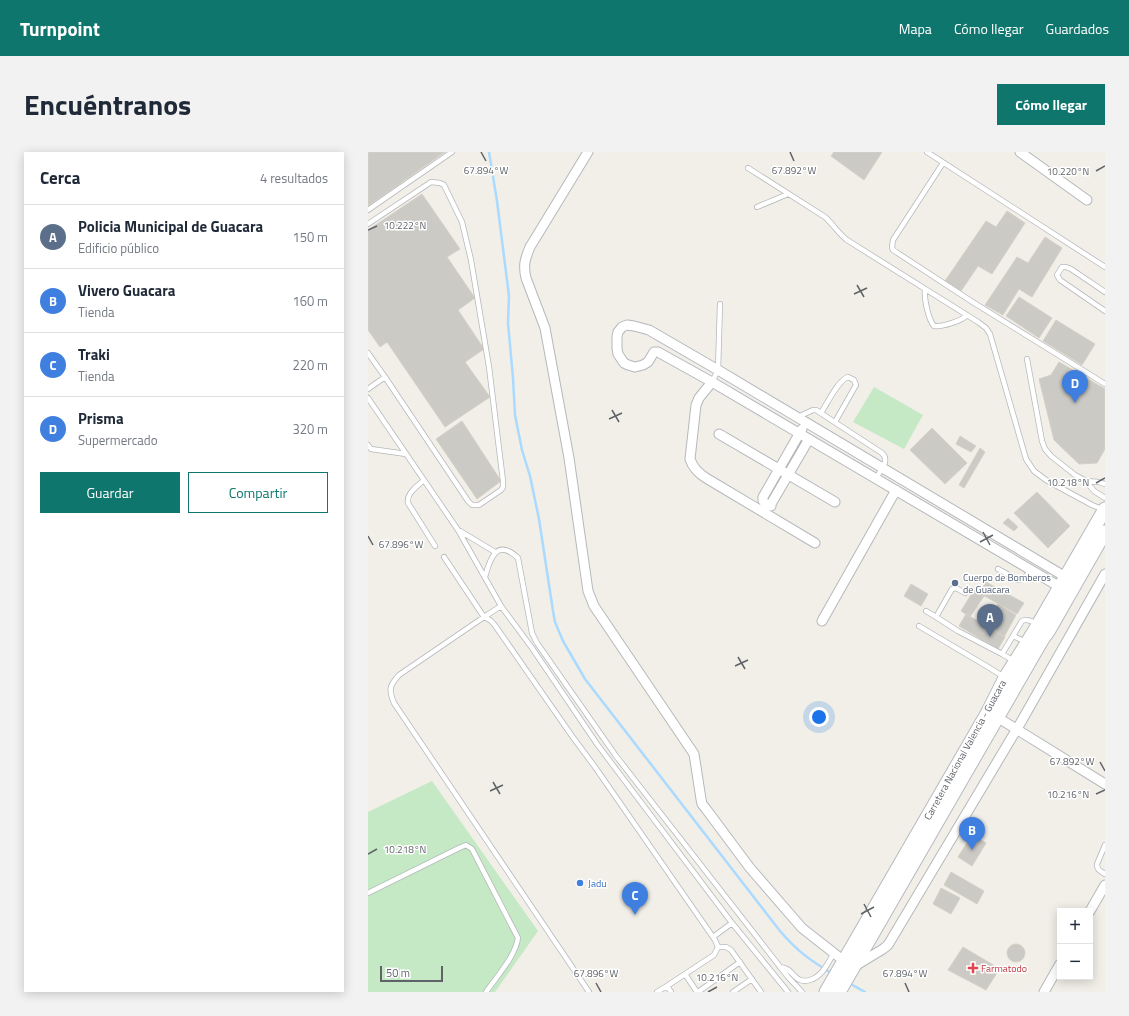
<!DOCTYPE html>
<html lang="es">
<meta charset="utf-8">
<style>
:root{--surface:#fff;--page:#f2f2f3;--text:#1f2937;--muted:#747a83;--line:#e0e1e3;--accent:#0f766e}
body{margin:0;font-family:"Titillium Web",sans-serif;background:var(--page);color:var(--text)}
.controls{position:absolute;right:12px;bottom:12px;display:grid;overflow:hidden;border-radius:0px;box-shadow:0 2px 10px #0003}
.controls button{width:36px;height:36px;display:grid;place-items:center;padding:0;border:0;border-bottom:1px solid var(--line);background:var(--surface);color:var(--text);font:20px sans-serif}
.scale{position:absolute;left:12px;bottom:10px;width:63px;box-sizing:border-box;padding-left:4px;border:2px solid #5f6368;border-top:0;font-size:11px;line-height:14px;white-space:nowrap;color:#5f6368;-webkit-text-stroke:3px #fff;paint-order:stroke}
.you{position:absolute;left:451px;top:565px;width:14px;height:14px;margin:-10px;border:3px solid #fff;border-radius:50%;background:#1a73e8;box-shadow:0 0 0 6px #1a73e833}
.badge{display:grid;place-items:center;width:26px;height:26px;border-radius:50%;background:var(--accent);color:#fff;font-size:13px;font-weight:700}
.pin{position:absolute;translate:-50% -33px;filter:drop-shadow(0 1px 2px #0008)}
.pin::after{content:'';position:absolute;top:21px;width:14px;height:12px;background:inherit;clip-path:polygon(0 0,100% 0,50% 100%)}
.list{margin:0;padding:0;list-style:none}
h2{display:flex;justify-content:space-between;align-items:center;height:52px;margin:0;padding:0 16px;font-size:17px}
h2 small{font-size:13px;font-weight:400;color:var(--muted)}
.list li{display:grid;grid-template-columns:26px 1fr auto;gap:12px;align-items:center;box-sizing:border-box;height:64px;padding:0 16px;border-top:1px solid var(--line)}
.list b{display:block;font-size:15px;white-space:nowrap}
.list p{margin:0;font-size:13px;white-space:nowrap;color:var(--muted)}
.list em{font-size:13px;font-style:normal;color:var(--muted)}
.actions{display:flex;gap:8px;padding:12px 16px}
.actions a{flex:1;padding:9px 0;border:1px solid var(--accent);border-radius:0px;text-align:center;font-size:14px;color:var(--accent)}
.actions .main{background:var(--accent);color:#fff}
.map{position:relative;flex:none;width:737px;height:840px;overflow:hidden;border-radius:0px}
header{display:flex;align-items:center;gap:24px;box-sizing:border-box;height:56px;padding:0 20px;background:var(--accent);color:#fff}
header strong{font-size:19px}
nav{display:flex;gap:22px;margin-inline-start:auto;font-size:14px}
.intro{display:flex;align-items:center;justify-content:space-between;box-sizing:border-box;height:96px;padding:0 24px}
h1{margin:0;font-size:28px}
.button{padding:10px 18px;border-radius:0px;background:var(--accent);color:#fff;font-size:14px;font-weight:700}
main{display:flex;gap:24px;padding:0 24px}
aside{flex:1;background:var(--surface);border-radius:0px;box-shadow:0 2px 10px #0003}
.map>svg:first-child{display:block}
.green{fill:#c5e8c5}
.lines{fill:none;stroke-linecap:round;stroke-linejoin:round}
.stream{stroke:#aadaff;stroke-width:2.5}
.building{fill:#cccac5;stroke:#d6d1c6}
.lane-casing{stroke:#b5b8bc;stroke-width:6}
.street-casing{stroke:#b5b8bc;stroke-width:11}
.secondary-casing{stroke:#b6babf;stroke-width:15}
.lane{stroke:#fff;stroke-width:4.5}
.street{stroke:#fff;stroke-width:9}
.secondary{stroke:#fff;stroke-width:13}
.ticks{fill:none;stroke:#5f6368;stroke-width:1.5}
.service-dot{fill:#5c6f8a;stroke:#fff;stroke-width:1.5}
.shop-dot{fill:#3f7fe0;stroke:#fff;stroke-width:1.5}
.health-dot{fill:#e0444e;stroke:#fff;stroke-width:1.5}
.labels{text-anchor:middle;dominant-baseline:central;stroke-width:3;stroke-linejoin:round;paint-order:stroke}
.service-label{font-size:10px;fill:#4e5e75;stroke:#fff;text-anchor:start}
.street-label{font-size:10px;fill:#5f6368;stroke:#fff}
.shop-label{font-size:10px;fill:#366cbe;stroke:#fff;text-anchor:start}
.health-label{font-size:10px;fill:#be3a42;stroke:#fff;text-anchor:start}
.ticks-label{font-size:10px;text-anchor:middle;fill:#5f6368;stroke:#fff;stroke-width:3;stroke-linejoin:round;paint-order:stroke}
</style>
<header>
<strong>Turnpoint</strong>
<nav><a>Mapa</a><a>Cómo llegar</a><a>Guardados</a></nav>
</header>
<div class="intro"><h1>Encuéntranos</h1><a class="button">Cómo llegar</a></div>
<main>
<aside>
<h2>Cerca<small>4 resultados</small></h2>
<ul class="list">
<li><span class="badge" style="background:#5c6f8a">A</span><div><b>Policia Municipal de Guacara</b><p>Edificio público</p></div><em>150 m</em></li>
<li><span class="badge" style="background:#3f7fe0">B</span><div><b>Vivero Guacara</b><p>Tienda</p></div><em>160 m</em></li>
<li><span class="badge" style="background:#3f7fe0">C</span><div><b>Traki</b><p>Tienda</p></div><em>220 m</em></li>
<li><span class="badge" style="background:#3f7fe0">D</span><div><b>Prisma</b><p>Supermercado</p></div><em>320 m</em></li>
</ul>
<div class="actions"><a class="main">Guardar</a><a>Compartir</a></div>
</aside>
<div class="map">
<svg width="737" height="840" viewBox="0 0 737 840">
<rect width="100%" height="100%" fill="#f1efe8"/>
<!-- green -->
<path class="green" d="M506,235L555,263L536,297L485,270Z
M64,629L170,779L127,840H0V660Z"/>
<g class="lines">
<!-- stream -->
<path class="stream" d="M121,0L129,49L141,144L140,171L145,226L147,263L154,298L162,324L171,367L185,459L187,470L195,489L217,527L412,779C429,799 443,809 465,822
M481,831L497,840"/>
</g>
<!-- building -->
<path class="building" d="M0,0H77L0,54Z
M466,0H514L496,28L463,4Z
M54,42L92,97L79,105L107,146L90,158L116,197L97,210L122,245L77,275L19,190L12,195L0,178V78Z
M639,59L657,71L624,122L610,114L593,139L577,129L618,69L628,75Z
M677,85L694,96L664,145L651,137L635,163L617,153L649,105L660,111Z
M651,145L684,166L671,186L638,164Z
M688,168L727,192L714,213L675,189Z
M691,210L737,237V297L729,311L711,312L686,288L671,227L683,223Z
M94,269L133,329L109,347L68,287Z
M564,276L599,311L577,332L542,298Z
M592,284L608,294L603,300L588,292Z
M612,296L617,300L596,336L591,333Z
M669,340L702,374L680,396L646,361Z
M640,366L650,375L646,379L635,371Z
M618,430L656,451L649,462L611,441Z
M543,432L560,442L553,454L536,444Z
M606,438L616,444L602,465L593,459Z
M630,452L648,463L636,485L617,473Z
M598,462L637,485L630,497L591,474Z
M604,683L618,691L604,714L590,705Z
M583,720L616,739L609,752L576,733Z
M573,736L592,746L583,762L565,752Z
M639 801a9 9 0 1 1 18 0a9 9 0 1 1-18 0Z
M595,795L627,814L629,821L618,838L580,818Z"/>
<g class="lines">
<defs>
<path id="lane" d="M559,0L737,115
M575,11L525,88L524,95L525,98L603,149L679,196L737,232
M380,16L457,65C465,72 470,81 479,88L610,170L618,176L622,182L658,307L666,319L678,328L724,353L734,357
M389,55L420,42
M0,58L84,0
M0,72L63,30L72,31L76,33L94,70L103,108L121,215L135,329V335L133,338L111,353H104L100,349L17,225
M557,137C556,146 560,167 566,174C574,175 594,169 599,163
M737,140L703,117L698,115H694L689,123L692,128L737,159
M0,201L17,225L0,237
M659,207L674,289L677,297L683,304L707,323L718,329L726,339L737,346
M344,230L350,218L352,152
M0,246L90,378L133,454L164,496L229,592L364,771L420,840
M453,261C459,252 470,228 480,225L486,228L488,233L467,270
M430,265L445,258H448L514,301C522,308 513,318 508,326
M0,293L3,297L38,302
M56,328C50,334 38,341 40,351L67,394
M718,329L731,330L737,332
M92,379L127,400
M76,405L116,465L133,454
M630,417L650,428L656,427L663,417
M117,425C122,406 129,386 150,406L164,481L169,491L248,604L420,825L434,840
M597,441L588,436L584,437L568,465L590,479L634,502
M558,459L568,465
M551,474L620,515L636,525
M645,484L658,490
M646,509L634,502L654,469C659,466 665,470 669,472
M737,693L729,712C729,719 733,719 737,722
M0,741L91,696L98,693L104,697L150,786C147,805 129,824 118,840
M345,785L364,771
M350,795H358L363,798L393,840
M412,815C424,816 424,825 432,828C435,829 439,829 442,828C455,824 459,812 466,801
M317,822L329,840
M221,840L26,551C20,537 22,533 31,523L116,465L122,468L126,472L204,584L227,615L347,788L350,795L346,803L299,834L303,840
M289,840L299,834
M330,840L372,810
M365,840L384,827"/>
<path id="street" d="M220,0L162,95C157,107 155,113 158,126L177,176L201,306L220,439L226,454L326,602L333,647L334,652L338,657L382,716L434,776L476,809L487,814L515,797L520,793L653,570L737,422
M652,0L719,48
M344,230L331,246L328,253L322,307C325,316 330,321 338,326L447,391
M434,277L395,345C394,350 398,353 403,354V352L441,287
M351,282L467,350
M697,438L344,230L290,200H286L280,210L275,213L267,215L260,213L256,211L250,202L249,196V185L250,180L254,175L259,173L266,174L281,178L350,218L701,427
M454,469L528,338
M624,562L737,632
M722,759L737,733
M676,840L692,812"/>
<path id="secondary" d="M458,840L620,560L637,526L667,478L737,357
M471,840L674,488L681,478L737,380"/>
</defs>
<!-- lane casing -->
<use href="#lane" class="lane-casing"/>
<!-- street casing -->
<use href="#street" class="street-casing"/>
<!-- secondary casing -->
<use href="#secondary" class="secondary-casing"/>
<!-- lane -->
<use href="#lane" class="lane"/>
<!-- street -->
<use href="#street" class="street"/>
<!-- secondary -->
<use href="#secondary" class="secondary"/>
</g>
<!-- ticks -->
<path class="ticks" d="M113,0L118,9M422,0L426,9M728,19L737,14M0,78L9,74M489,133L496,145M486,142L499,136M244,258L251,270M241,267L254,261M728,331L737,326M615,380L622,393M0,384L5,393M612,390L625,383M370,505L377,517M367,514L380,508M732,610L737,619M125,630L132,642M122,639L135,633M728,642L737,638M0,702L9,697M496,752L503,765M493,762L506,755M228,831L233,840M537,831L541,840M340,840L349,835"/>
<!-- markers -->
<circle class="service-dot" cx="587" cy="431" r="4"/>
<circle class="shop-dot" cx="212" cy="731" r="4"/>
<path class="health-dot" d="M603 810h4v4h4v4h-4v4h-4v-4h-4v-4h4z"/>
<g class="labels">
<!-- service labels -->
<g class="service-label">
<text x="595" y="425">Cuerpo de Bomberos<tspan x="595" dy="12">de Guacara</tspan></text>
</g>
<!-- street labels -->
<g class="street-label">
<text transform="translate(597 598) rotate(-61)">Carretera Nacional Valencia - Guacara</text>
</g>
<!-- shop labels -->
<g class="shop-label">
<text x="220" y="731">Jadu</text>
</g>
<!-- health labels -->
<g class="health-label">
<text x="613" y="816">Farmatodo</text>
</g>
</g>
<g class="ticks-label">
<text x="118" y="22">67.894°W</text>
<text x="426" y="22">67.892°W</text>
<text x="700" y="23">10.220°N</text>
<text x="37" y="77">10.222°N</text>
<text x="700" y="334">10.218°N</text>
<text x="33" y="396">67.896°W</text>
<text x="704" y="613">67.892°W</text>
<text x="700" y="646">10.216°N</text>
<text x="37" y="701">10.218°N</text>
<text x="228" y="825">67.896°W</text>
<text x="537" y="825">67.894°W</text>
<text x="349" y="829">10.216°N</text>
</g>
</svg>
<div class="controls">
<button>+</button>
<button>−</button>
</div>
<div class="scale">50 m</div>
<div class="you"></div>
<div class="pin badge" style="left:622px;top:485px;background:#5c6f8a">A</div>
<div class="pin badge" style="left:604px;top:698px;background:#3f7fe0">B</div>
<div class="pin badge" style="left:267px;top:763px;background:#3f7fe0">C</div>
<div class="pin badge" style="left:707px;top:251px;background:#3f7fe0">D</div>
</div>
</main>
